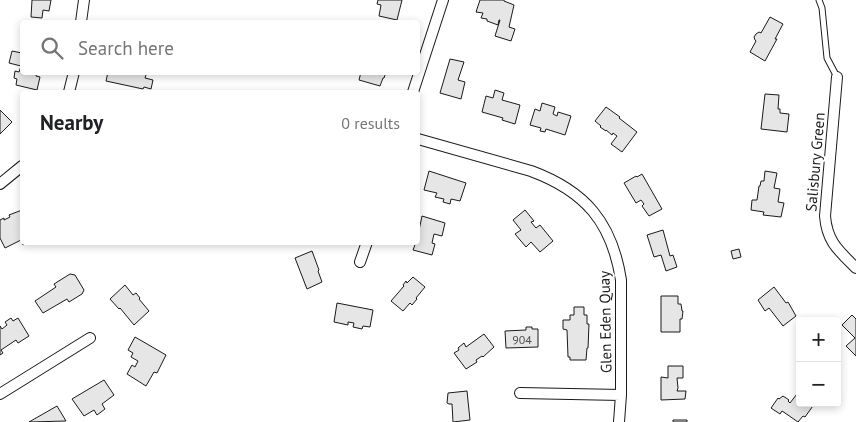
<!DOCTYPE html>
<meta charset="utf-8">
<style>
:root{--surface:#fff;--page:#f6f6f6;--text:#202124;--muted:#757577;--line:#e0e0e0}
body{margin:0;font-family:"PT Sans",sans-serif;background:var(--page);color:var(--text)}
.controls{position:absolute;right:15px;bottom:15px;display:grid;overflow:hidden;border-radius:5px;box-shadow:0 2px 8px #0003}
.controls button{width:45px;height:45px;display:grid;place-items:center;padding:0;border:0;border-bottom:1px solid var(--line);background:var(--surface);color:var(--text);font:25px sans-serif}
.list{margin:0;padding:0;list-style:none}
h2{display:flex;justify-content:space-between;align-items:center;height:65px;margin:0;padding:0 20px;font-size:21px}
h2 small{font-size:16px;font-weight:400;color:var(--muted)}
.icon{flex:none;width:28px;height:28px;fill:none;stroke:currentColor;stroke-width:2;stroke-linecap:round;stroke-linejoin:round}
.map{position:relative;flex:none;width:856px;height:422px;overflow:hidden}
.search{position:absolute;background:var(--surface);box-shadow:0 2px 8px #0003;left:20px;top:20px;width:400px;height:55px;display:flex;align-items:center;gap:12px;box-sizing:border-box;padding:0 18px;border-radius:5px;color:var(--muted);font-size:19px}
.panel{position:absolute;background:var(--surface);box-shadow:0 2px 8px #0003;left:20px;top:90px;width:400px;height:155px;border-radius:5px}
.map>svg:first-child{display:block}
.building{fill:#e6e6e6;stroke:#1a1a1a}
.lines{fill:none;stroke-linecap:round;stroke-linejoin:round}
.service-casing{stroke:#1a1a1a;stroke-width:7}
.minor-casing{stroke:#1a1a1a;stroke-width:12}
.service{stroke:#fff;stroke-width:5}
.minor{stroke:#fff;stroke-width:10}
.labels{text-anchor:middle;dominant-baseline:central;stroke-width:4;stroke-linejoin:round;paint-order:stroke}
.number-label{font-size:12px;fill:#4d4d4d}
.street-label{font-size:15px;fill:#1a1a1a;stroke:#fff}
</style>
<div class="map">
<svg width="856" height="422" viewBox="0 0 856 422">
<rect width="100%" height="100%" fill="#fff"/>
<!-- building -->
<path class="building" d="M32,0H51L49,11L43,10L42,18L31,17Z
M378,0H402L397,20L379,16L381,5L377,4Z
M480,0H504V1L514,5L509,27L515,29L511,41L495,36L500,20H499L498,25L487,21V19L481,18L483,13L476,12Z
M770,17L783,24L775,39H777L765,61L750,52L756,41L755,40L754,37L756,34L759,32L761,33Z
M12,51L22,53V72H37L36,76L40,77L37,90L16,85L17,79L14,78L15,71L19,72L21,66L9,63Z
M450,59L464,62L458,80L465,82L461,99L440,93Z
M108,72H147L145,78L153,80L151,89L144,87L143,89L106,81Z
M361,72H386L384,78H383L380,86L359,80Z
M495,90L504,93L502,100L520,105L515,124L502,120L503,118L482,112L486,96L493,98Z
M765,94L779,95L778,109H780V113L789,114L787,132L761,129Z
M542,103L555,107L553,114L557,116L558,112L571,116L565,135L546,129L545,132L540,131L541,128L530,125L535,109L540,111Z
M606,107L620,117L619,118L637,132L622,152L611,144L617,136L613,133L612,135L606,130V131L600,127L601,126L595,121Z
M0,110L12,122L0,134Z
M429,171L466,183L460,201L451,199L450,204L443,202L444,199L435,197L437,193L424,190Z
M765,171L777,173L774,188L780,189L778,202L784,203L781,217L763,215L764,212L751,210L752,200H757L759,186H760L761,181H764Z
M642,174L662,209L649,216L642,206L644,204L641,200L636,203L624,183L636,176L637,177Z
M22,210V242H27L23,245L21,240L5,248L0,238V220L4,218V220L10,217L9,215Z
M525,210L534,221L531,222L536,228L540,225L553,241L540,252L531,242L526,247L515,234L521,230L513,220Z
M422,216L445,223L442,236L434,234L432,243L435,244L432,255L413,250L416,242H418V235Z
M663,230L670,256L673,255L677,267L666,271L661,255L654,257L647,235Z
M739,249L741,257L733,259L731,251Z
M312,251L319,270L318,271L322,282L307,289L295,258Z
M70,274L75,275L84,290L82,294L69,302L67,299L43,313L35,301L56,287L54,284Z
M413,277L425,287L416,298L417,299L412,305L410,303L403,311L391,301L404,286L403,285L406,281L407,283Z
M125,285L133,295L136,293L140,298L139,299L149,311L134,325L120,308L119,309L110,299Z
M774,287L786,303L788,302L796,316L783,326L769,308L765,311L758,300Z
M661,296H678V304H681L682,311H683L682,319H680V332H661Z
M337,303L373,310L370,327L363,326L362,329L353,327L354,323L348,322V325L334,322Z
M574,307H584V315H587V324H589L588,348H587L586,360H570V357H568L567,330L563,329V320H570V315H574Z
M852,315L856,319V356L846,346L855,338L842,325Z
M11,318L13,321L18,318L29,336L18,343L16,340L1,350L3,353L0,355V326L2,329L7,325L5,322Z
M526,327H532V329H538V347L506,348L505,331L526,330Z
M484,334L494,347L483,357L482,356L476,360L477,362L466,369L454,353L459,350L458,348L464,343L466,347Z
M135,337L166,355L157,373L154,372L146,386L127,374L132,365L135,367L138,361L131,357L133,353L128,350Z
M668,366H683V378H677L678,388L677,391H686L685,399L661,400V377L668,378Z
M104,380L114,395L102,404L105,409L97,415L94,410L84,416L72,399Z
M800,390V403H815L805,417L803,416L798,422L785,413L782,411L780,414L771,408L778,398L779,399L783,396L789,400L788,401L790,403Z
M467,391L470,420L453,422L452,404H449L447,403L448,393Z
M57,406L66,421L29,422Z
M673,420H687V422H673Z"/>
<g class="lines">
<defs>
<path id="service" d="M819,0L822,8L827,58L837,77"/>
<path id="minor" d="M81,22L84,0
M837,77L825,216C827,242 839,251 856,268
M69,92L74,72
M413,92L443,0
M418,139L531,171C585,191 612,222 621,280V395L619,422
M0,184L22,166
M360,262L367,242
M520,393L621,395
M0,394L90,338"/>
</defs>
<!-- service casing -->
<use href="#service" class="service-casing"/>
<!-- minor casing -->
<use href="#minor" class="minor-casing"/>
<!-- service -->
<use href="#service" class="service"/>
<!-- minor -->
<use href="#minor" class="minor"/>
</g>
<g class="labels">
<!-- number labels -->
<g class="number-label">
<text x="522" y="339">904</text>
</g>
<!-- street labels -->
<g class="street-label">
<text transform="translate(815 162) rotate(-85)">Salisbury Green</text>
<text transform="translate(605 322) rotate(-91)">Glen Eden Quay</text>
</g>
</g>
</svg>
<div class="controls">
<button>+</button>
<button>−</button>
</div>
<div class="search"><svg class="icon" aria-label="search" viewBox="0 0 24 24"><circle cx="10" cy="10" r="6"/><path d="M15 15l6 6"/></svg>Search here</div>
<section class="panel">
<h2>Nearby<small>0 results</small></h2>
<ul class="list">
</ul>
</section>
</div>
